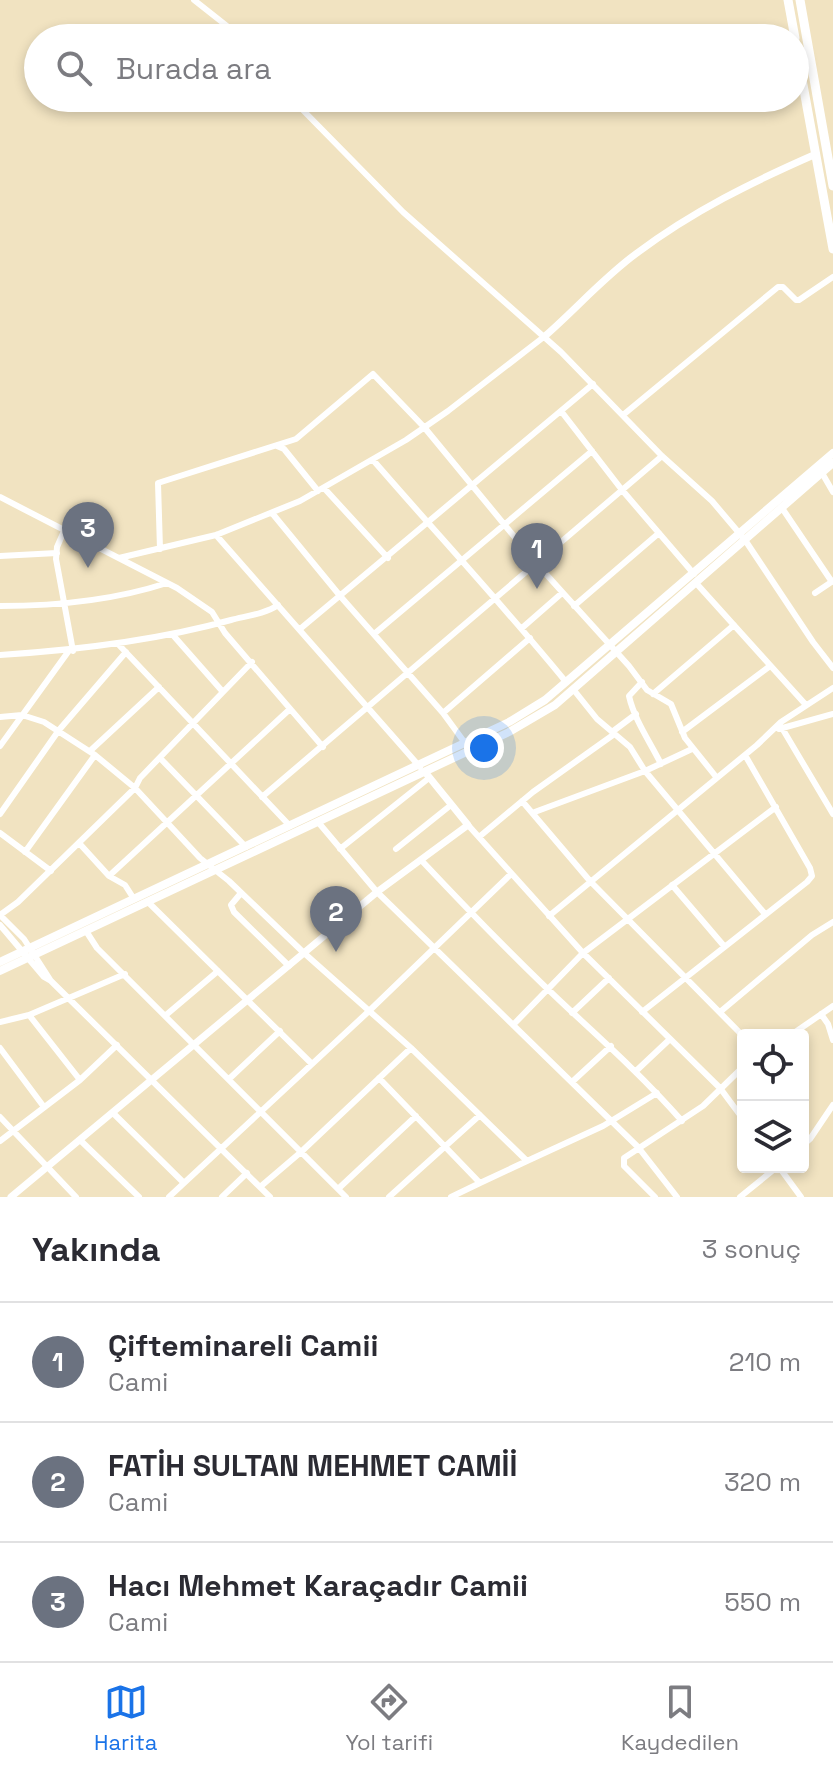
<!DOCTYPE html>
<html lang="tr">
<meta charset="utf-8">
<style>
:root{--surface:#fff;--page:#f2f2f3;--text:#2b2b33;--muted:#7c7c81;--line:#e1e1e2;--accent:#1a73e8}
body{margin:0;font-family:"Space Grotesk",sans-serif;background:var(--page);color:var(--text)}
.controls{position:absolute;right:24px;bottom:24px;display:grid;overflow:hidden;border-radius:8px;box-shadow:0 4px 12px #0003}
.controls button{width:72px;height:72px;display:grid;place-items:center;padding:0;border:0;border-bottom:2px solid var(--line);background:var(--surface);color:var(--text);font:40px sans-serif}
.you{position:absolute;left:484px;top:748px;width:28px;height:28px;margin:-20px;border:6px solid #fff;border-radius:50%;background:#1a73e8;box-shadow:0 0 0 12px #1a73e833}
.badge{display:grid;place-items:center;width:52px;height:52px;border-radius:50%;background:var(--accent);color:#fff;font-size:26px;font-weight:700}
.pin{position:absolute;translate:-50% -66px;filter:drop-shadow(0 2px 4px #0008)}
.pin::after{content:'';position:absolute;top:42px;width:28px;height:24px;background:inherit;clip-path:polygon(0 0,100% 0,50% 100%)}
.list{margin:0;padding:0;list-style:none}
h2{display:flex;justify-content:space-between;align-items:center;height:104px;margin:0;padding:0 32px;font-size:34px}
h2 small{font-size:26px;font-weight:400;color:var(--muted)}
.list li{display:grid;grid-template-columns:52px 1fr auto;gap:24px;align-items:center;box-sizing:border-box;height:120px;padding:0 32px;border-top:2px solid var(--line)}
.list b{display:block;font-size:30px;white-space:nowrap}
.list p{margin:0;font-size:26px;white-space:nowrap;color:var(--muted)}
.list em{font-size:26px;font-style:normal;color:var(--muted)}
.icon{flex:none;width:44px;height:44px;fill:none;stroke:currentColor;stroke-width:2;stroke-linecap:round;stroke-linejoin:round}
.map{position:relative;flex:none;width:833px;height:1197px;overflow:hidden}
.search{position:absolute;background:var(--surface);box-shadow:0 4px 12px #0003;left:24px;right:24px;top:24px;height:88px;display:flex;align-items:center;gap:20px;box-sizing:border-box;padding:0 28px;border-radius:44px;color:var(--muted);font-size:30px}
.sheet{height:464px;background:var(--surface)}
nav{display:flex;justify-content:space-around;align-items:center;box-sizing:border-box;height:112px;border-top:2px solid var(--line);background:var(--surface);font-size:22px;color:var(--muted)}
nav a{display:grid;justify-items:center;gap:4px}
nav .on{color:var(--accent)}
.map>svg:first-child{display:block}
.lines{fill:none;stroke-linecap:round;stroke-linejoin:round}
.minor{stroke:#fff;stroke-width:6}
.tertiary{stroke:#fff;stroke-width:7}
.secondary{stroke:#fff;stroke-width:8}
.trunk{stroke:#fff;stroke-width:9}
</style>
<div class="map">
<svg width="833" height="1197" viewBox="0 0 833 1197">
<rect width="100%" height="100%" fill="#f1e3c1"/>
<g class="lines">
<!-- minor -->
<path class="minor" d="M194,0L227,26L238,38
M291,98L403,212L561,352L662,456L712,501L745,540L813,642L833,668
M561,411L622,490L694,574
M623,415L778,287H783L796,300H799L833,277
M277,446L284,449L318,491
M373,460C437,534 504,606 566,682
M822,473L833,492
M324,488L388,558
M0,497L177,588L212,612L225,633L323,747
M782,508L832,582
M272,513L341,597L443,713L465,743
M64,531L57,547L56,559L73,651
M216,535L420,767
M160,549L158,483L296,439L373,374L424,427L536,563L629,666L647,690L671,704L685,738L717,778
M0,556L57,553
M119,558L216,535L300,501L406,440L448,411L545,336
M696,583L806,705
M815,593L833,581
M0,606C55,606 115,600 167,583
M574,606L659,533
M522,628L562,593
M300,629L593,384
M172,634L223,692
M374,634L592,451
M119,645L290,826
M0,655C78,650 155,641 231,620C246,616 265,614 278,605
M642,682L629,696C634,719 650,742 661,764
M573,689L597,719L630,747L645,771L765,914
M653,694L734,625
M443,713L530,638
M0,717L22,715L44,722L95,755L135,788L200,858L229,881L304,953L411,1048L527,1161L603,1126L657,1093
M782,728L833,814
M779,729L833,714
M612,732L636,714
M682,732L770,666
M0,746L68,652
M90,751L159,687
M160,758L246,847
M262,797L662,456
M522,801L590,881L743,1036
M532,813L645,771L692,749
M0,814L59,730L126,652
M318,822L377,892L638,1147L677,1197
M468,825L583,953L720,1088L743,1119
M0,833L51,871
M479,837L533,792L613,735
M79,843L109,876L125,885L134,899
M340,849L429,778
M396,849L451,805
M25,852L95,755
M422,861C471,913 521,965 573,1013C611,1048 648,1082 682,1121
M109,876L290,709
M672,885L724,946
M241,893L231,905L234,912L289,966
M148,902L312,1064
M0,915L18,902L135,788L140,778L252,662
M0,915L24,939L51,981
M549,916L757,745L781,722L833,688
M0,925L44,977L51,981L270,1197
M86,931L97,948L346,1197
M642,1012L807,882L812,876L810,868L745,755
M720,1012L812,935L833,922
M572,1013L609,978
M821,1014L828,1024L833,1040
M29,1015L80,1080
M166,1015L218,971
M0,1022L29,1015L125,974
M513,1025L583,953L776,807
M791,1035L833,1006
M0,1048L44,1107
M636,1071L670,1039
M379,1078L480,1183L451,1197
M229,1079L280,1031
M572,1082L611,1046
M113,1113L184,1183
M0,1117L76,1197
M80,1140L139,1197
M0,1141L80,1080L117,1045
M803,1145L810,1139L833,1105
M779,1167L801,1197
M480,1183L527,1161
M260,1187L301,1152L411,1048
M338,1189L416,1116
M169,1197L368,1012L511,874
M222,1197L247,1173
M389,1197L480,1115
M655,1197L624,1166V1158L703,1106L743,1067
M740,1197L777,1167"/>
<!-- tertiary -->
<path class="tertiary" d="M545,336C576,309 604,277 637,253C693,211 752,182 816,154
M11,1197L377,892L468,825L425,772"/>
<!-- secondary -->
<path class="secondary" d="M0,962L509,722L545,700L833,453
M0,971L509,732L555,705L833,463"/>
<!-- trunk -->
<path class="trunk" d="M788,0L795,38
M800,0L833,186
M795,41L833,249"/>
</g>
</svg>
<div class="controls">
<button><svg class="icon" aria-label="locate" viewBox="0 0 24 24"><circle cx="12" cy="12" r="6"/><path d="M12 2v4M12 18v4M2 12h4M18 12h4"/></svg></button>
<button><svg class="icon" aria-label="layers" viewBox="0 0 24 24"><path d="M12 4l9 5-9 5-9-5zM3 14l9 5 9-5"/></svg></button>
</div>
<div class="you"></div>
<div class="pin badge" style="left:537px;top:589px;background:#6b7280">1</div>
<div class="pin badge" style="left:336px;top:952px;background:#6b7280">2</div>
<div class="pin badge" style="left:88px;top:568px;background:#6b7280">3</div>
<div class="search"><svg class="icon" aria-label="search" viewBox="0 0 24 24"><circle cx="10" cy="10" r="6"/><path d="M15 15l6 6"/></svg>Burada ara</div>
</div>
<section class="sheet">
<h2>Yakında<small>3 sonuç</small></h2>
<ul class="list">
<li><span class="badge" style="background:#6b7280">1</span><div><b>Çifteminareli Camii</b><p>Cami</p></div><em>210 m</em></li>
<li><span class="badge" style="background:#6b7280">2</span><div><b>FATİH SULTAN MEHMET CAMİİ</b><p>Cami</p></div><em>320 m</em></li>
<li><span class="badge" style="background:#6b7280">3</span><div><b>Hacı Mehmet Karaçadır Camii</b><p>Cami</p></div><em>550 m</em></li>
</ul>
</section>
<nav>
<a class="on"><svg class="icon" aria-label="map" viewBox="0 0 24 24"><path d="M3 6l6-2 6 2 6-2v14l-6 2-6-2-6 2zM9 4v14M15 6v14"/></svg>Harita</a>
<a><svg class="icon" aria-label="directions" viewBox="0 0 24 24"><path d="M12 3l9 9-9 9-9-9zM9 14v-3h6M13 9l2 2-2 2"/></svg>Yol tarifi</a>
<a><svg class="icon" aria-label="saved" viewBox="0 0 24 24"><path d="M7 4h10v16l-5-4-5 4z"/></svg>Kaydedilen</a>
</nav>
